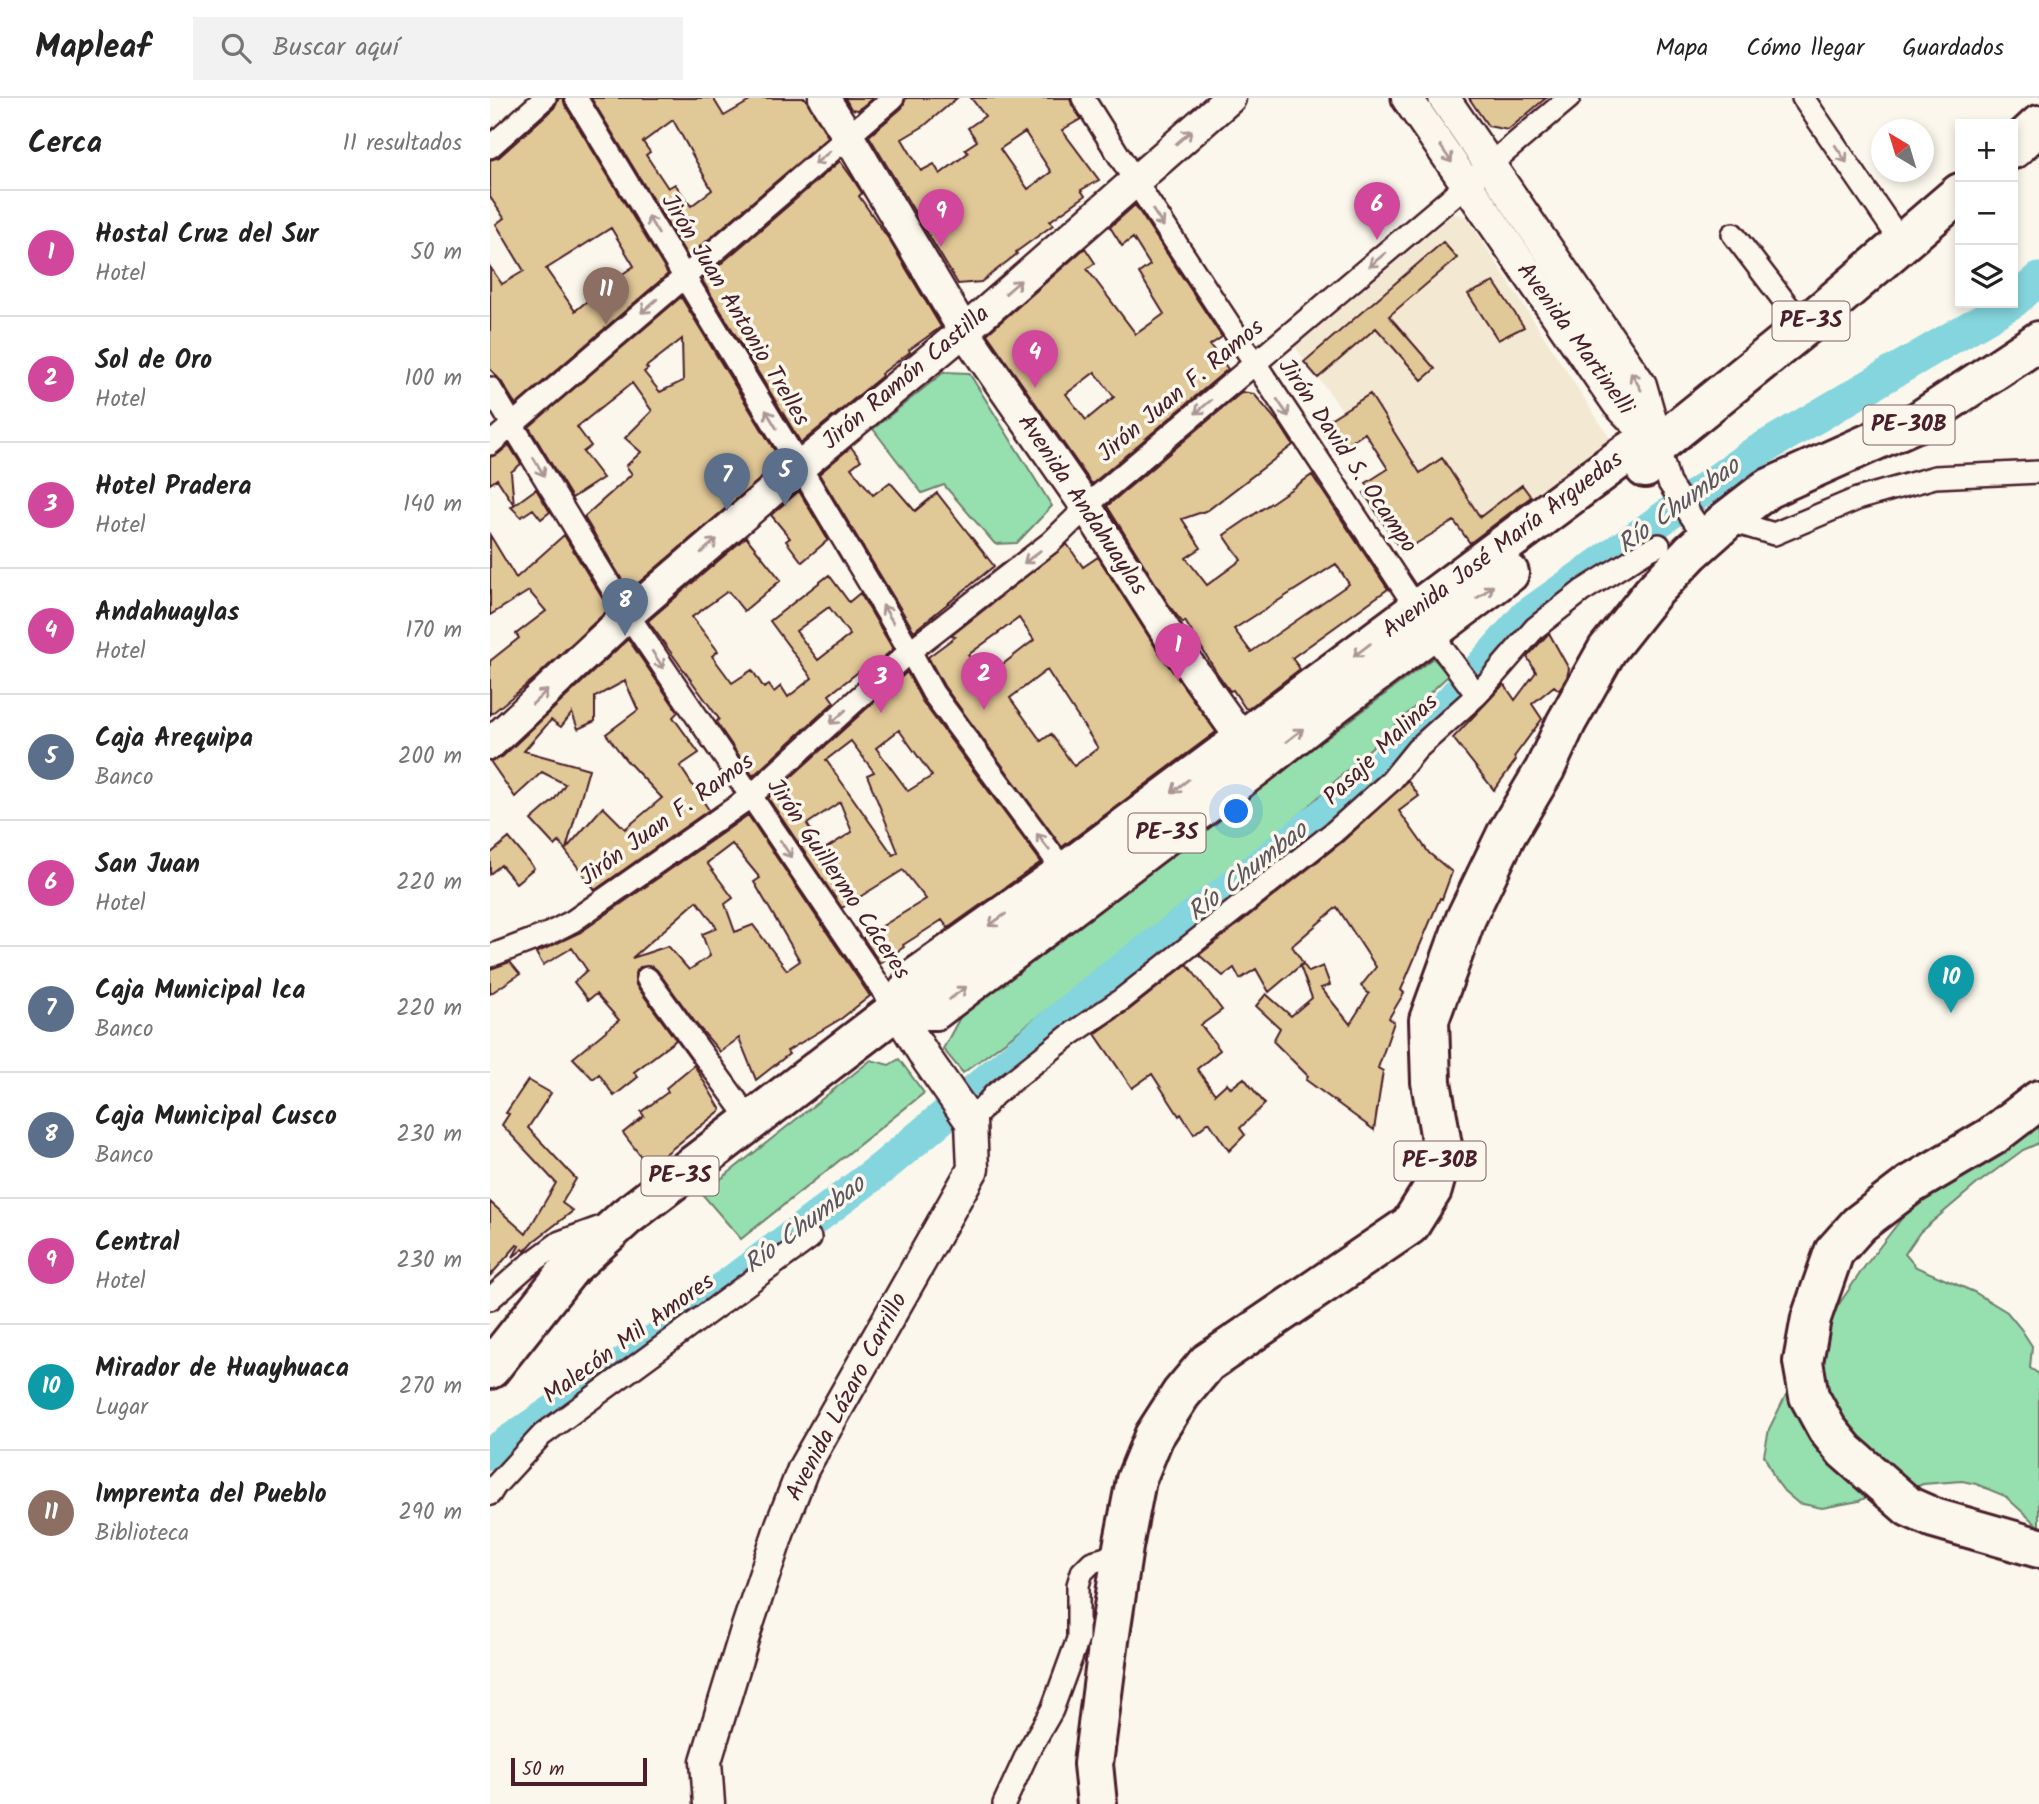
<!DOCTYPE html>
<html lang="es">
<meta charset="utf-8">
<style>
:root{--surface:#fff;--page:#f2f2f2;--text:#222;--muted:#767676;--line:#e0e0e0;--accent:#c8321e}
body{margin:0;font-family:Kalam,sans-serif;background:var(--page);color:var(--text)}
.controls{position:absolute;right:21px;top:21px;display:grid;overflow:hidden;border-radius:0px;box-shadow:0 4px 10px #0003}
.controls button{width:63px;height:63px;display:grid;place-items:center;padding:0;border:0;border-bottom:2px solid var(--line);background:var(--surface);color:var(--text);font:35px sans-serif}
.compass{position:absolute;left:1381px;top:21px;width:63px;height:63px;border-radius:50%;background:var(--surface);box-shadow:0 4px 10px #0003;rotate:322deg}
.scale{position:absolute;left:21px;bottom:18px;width:136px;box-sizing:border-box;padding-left:7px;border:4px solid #4a1f2b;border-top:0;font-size:19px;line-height:24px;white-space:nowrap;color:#4a1f2b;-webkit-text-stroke:5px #fbf7ec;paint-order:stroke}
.you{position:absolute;left:747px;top:714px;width:24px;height:24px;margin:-18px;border:5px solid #fff;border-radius:50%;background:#1a73e8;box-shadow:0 0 0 10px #1a73e833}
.badge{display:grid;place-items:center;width:46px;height:46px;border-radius:50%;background:var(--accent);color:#fff;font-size:23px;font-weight:700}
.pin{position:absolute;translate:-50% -58px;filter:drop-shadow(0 2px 4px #0008)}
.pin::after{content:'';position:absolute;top:37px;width:24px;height:21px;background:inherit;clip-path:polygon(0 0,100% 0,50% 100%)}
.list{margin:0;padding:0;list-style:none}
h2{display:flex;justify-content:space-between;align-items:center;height:91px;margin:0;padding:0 28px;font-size:30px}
h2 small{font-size:23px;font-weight:400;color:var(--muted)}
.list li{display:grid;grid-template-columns:46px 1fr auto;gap:21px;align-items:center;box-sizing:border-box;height:126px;padding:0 28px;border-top:2px solid var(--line)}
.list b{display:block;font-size:26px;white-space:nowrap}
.list p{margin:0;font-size:23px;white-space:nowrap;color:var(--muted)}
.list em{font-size:23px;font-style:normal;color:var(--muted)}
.icon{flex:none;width:38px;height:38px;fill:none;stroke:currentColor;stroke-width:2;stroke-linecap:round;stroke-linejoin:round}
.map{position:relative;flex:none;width:1549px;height:1706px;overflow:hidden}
header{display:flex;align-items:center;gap:42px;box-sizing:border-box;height:98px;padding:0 35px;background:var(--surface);border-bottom:2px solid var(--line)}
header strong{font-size:33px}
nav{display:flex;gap:38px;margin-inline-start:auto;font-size:24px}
.search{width:490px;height:63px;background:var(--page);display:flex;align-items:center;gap:18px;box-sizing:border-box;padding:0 24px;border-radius:0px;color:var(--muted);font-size:26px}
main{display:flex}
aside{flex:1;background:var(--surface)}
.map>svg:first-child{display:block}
.built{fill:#f3e9d2}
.green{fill:#96dfaf;stroke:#707f6d;stroke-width:2}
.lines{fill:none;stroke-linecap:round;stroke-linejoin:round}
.river{stroke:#84d5dd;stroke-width:33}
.building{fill:#e1c897;stroke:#4a1f2b;stroke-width:2;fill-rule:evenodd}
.street-casing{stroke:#4a1f2b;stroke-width:26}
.secondary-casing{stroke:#4a1f2b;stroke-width:35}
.highway-casing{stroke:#4a1f2b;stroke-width:44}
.street{stroke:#fbf7ec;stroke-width:21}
.secondary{stroke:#fbf7ec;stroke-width:30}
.highway{stroke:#fbf7ec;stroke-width:38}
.oneway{stroke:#ab9695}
.labels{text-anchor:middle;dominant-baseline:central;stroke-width:7;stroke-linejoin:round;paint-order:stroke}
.shield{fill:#fbf7ec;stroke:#7f6065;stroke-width:2}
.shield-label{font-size:23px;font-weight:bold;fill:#4a1f2b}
.street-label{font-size:24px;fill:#4a1f2b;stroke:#fbf7ec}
.water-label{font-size:26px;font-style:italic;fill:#5b5660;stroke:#fbf7ec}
</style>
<header>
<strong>Mapleaf</strong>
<div class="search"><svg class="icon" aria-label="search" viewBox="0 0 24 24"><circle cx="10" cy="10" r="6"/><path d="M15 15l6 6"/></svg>Buscar aquí</div>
<nav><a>Mapa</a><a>Cómo llegar</a><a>Guardados</a></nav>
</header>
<main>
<aside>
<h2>Cerca<small>11 resultados</small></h2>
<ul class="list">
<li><span class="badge" style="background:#d1479c">1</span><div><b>Hostal Cruz del Sur</b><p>Hotel</p></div><em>50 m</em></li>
<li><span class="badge" style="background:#d1479c">2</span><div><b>Sol de Oro</b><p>Hotel</p></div><em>100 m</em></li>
<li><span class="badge" style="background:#d1479c">3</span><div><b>Hotel Pradera</b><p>Hotel</p></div><em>140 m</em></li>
<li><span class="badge" style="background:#d1479c">4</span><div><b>Andahuaylas</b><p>Hotel</p></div><em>170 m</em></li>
<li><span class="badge" style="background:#5c6f8a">5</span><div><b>Caja Arequipa</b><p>Banco</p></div><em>200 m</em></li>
<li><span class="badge" style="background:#d1479c">6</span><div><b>San Juan</b><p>Hotel</p></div><em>220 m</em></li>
<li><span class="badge" style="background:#5c6f8a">7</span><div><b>Caja Municipal Ica</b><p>Banco</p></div><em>220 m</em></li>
<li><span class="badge" style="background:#5c6f8a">8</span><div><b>Caja Municipal Cusco</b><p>Banco</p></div><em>230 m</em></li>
<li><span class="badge" style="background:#d1479c">9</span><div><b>Central</b><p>Hotel</p></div><em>230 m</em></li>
<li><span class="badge" style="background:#0f9aa8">10</span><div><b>Mirador de Huayhuaca</b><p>Lugar</p></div><em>270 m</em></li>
<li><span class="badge" style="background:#8d6e63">11</span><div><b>Imprenta del Pueblo</b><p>Biblioteca</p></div><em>290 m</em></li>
</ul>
</aside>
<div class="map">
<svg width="1549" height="1706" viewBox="0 0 1549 1706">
<rect width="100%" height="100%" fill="#fbf7ec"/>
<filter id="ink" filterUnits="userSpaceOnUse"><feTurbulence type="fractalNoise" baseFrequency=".0143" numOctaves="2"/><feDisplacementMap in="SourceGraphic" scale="14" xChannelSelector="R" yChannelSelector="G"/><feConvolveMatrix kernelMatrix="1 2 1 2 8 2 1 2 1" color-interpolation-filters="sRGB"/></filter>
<g filter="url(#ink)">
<!-- built -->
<path class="built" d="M963,116L976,118L1127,351L986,453L959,415L880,296L853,313L805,249Z"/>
<!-- green -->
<path class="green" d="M454,274L479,275L562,408L527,445L505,446L454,387L432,395L383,331Z
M943,560L959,577L804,722L609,873L473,975L453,951L474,912L821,645L834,642Z
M409,961L434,995L251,1141L212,1096L381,962L399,967Z
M1549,981V1045L1533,1052L1487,1086L1430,1134L1415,1156L1426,1169L1484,1194L1517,1214L1531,1231L1542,1248L1540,1270L1549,1276V1429L1515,1398L1486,1386L1472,1383L1433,1386L1421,1391L1381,1397L1369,1403L1332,1410L1308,1405L1294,1393L1285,1381L1274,1357L1279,1331L1321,1247L1375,1168L1412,1120L1436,1080L1536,989Z"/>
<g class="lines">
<!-- river -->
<path class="river" d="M1523,204L1549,181
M0,1356L133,1266L392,1070L603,893L758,777L867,690L950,615L1036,518L1263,356L1521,205"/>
</g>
<!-- building -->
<path class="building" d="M69,0H73L75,7L178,176L26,307L11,283L0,271V169L12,186L34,173L6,126L14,120L0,99V62L9,59L64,10ZM121,130L144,168L114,189L85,213L56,171Z
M101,0H223L234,18L265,0H315L338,39L198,159ZM183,22L222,92L201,108L185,86L178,90L156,57L160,54L153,44Z
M355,0H383L368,12L361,11Z
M416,0H467L434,28L412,41L431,73L444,66L450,76L478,55L475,51L487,43L478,30L495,18L481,0H580L582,7L591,21L572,32L609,82L591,92L595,98L560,123L563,127L526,154L527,156L491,184L468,186L379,38L412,10ZM535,34L561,74L538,91L510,51Z
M979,0H1056L1018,32L998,28Z
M350,63L363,81L372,95L369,98L398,140L451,229L419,252L420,254L391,276L392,278L311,345L212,182Z
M645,107L732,239L720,247L738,271L602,386L497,236L595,150L605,165L597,171L646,236L674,216L649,175L660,167L643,140L632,148L620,129ZM605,274L624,299L596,322L576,296Z
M953,144L967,160L899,218L945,271L932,282L886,230L828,280L814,264Z
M1004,184L1034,229L1008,242L978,196Z
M191,199L291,363L139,493L94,419L142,376L136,368L151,354L135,340L162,313L142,285L87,329L101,348L93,354L113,380L82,400L39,329ZM192,241L193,283L170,294L154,274L158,271L156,269Z
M752,294L764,296L791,328L803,347L718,412L692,421L711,450L696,460L717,487L751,462L734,437L822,377L898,491L802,560L810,571L758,611L755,610L743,592L740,593L727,575L695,523L693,525L681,510L617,408ZM846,466L859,486L761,554L744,531Z
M880,296L930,375L952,360L990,419L1032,387L1041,399L980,445L964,423L912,454L874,395L880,391L876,385L898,371L875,335L846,354L829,328Z
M19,347L31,366L21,374L24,407L46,391L60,414L51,421L43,411L31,419L21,409L24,407L7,381L0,386V359L8,356Z
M361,349L371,362L361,370L383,397L400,384L425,413L447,395L504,468L424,533L329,376Z
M309,393L338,442L312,464L296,443L300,440L281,417Z
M0,437L26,480L74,437L119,511L45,580L0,617V563L29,540L26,536L56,513L39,493L0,517Z
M256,439L291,482L254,513L238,493L202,519L228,553L222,558L242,585L262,572L274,590L279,587L284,594L291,588L298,599L322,580L280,523L339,477L359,504L370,495L403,551L384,568L381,564L339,597L344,604L263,678L226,624L229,621L158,523ZM339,509L360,537L328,562L306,533Z
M577,446L593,469L608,459L666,550L726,634L572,749L454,588L438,559L465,539L461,538ZM529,520L544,542L495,580L478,557ZM557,572L608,650L584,668L561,636L551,643L520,600Z
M1059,535L1079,571L1077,579L1069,592L1064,588L1042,606L1052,621L1024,659L1026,662L1004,692L963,640L1014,586L1025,602L1046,574L1037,559Z
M138,541L188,614L183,619L209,655L190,668L219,712L105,792L69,744L65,748L41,722L64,702L75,686L52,674L25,699L0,663L12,659ZM135,583L148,612L116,636L136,662L172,700L135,731L113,709L76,751L99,671L34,653L61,622L71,629L82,615L88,631L105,623V599Z
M417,574L432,603L551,764L458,830L452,822L413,847L414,849L390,865L373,840L436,801L413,772L352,810L278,700ZM409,632L442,678L418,693L386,650ZM361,643L384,674L377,677L408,754L403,757L336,662ZM350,704L362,734L333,752L317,726Z
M918,683L929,698L909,713L939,755L962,774L952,801L950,800L911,892L914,895L899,920L904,924L888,970L893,973L884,1032L816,982L818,978L783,943L790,930L766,908L776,896L801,918L822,900L810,868L779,894L766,871L750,881L744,870L733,878L709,857L852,744ZM847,809L886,869L871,888L879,896L860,926L831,890L840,887L833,868L819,874L813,866L810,868L813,865L802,848Z
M258,717L380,898L352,920L297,953L299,956L266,982L249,940L230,954L207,927L167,872L162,868L150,869L145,875L146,887L186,942L144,974L148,979L124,998L109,976L103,981L83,960L129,922L106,896L98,902L84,884L97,872L82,850L53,867L46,855L91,834ZM242,746L270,780L264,784L310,863L297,872L263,827L245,834L235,806L243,800L217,765ZM207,803L227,830L212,836L220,858L199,872L178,848L142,860Z
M19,740L44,770L26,785L11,767L0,776V756Z
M20,864L30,876L0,896V871Z
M697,866L732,912L711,927L730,952L707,971L725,996L737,985L741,990L754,980L775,1006L750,1030L755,1037L739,1053L719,1024L704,1036L691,1016L689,1018L662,976L642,990L605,936L639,912Z
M204,967L231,1012L159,1069L133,1035L154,1018L151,1014L178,994L176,990Z
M38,982L61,995L38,1030L86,1081L72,1105L83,1113L44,1143L35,1153L33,1151L23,1159L29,1148L27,1147L0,1178V1104L36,1136L66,1085L12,1027L19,1016L16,1015Z"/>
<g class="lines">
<defs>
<path id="street" d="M86,0L310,369L420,553L443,595L580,781
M593,0L645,83L927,511L941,535L987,597
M1313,0L1412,145
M0,49L55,0
M1243,136L1314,229
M0,290L138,517L406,912
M0,346L403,0
M1168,347L1179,385L1209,430L1221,436
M1237,422L1284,436L1367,401L1445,379L1549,374
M0,858L58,836L83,823L260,699L420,553L561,444L608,398L1079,0
M157,880L261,1023
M481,1024L504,997L580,937L631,902L844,734L901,683L927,651L987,597L1045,530L1092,493L1156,453L1169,447
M0,1201L36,1169L70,1144L111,1129
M0,1396L5,1388L52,1337L320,1140
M514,1706L538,1654L562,1612L588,1541V1487L592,1474L602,1464L616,1460L633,1449"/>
<path id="secondary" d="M334,0L358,38L474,233L597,410L680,540L764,658
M917,0L1128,306L1168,347
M954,0L1151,287L1167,343
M0,646L138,517L310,369L474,233L740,0
M219,1706L216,1663L255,1535L291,1427L313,1371L483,1071L481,1024L438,963L406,912"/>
<path id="highway" d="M1523,51L1549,27
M1155,370L1168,347L1314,229L1470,95
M406,912H445L769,666L846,605L1019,475
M1549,1002L1501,1039L1420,1087L1369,1126L1344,1154L1321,1220L1313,1264L1319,1298L1337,1331L1355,1353L1419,1409L1444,1420L1549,1450
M0,1271L81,1169L136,1119L406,912L427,879L575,774L1140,353L1168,347
M607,1706L603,1666L618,1549L633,1449L646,1382L664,1338L691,1296L717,1265L920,1127L942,1092L953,1053L941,984L939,922L976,820L1016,737L1055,671L1076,625L1117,552L1163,494L1201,454L1237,422L1277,391L1429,323L1549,243"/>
</defs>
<!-- street casing -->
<use href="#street" class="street-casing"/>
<!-- secondary casing -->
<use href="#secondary" class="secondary-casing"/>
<!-- highway casing -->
<use href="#highway" class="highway-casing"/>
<!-- street -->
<use href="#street" class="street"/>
<!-- secondary -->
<use href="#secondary" class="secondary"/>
<!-- highway -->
<use href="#highway" class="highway"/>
</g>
<!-- one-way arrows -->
<defs><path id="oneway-shaft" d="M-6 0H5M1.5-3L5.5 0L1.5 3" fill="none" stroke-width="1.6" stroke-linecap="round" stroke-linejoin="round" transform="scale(1.75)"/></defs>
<g class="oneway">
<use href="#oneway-shaft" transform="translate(694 39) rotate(-41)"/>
<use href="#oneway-shaft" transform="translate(956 56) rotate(56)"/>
<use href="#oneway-shaft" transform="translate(1351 56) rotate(56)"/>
<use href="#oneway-shaft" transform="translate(332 60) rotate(140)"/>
<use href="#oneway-shaft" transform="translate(668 120) rotate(57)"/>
<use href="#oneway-shaft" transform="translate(163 127) rotate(-121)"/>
<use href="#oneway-shaft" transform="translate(887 162) rotate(140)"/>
<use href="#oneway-shaft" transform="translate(523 189) rotate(-41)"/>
<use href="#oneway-shaft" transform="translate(159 208) rotate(139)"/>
<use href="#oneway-shaft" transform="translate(1146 283) rotate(-119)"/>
<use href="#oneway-shaft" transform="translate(713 309) rotate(140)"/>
<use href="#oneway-shaft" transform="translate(793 310) rotate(56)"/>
<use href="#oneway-shaft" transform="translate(281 321) rotate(-121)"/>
<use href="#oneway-shaft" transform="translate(49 369) rotate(59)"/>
<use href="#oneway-shaft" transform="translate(219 448) rotate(-41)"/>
<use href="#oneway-shaft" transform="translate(542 459) rotate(142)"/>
<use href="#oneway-shaft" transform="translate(995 494) rotate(-37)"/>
<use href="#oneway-shaft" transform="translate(398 516) rotate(-121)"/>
<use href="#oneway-shaft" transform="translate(872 552) rotate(143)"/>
<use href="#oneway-shaft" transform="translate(168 562) rotate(56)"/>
<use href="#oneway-shaft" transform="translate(50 599) rotate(-43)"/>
<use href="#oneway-shaft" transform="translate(348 619) rotate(138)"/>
<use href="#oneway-shaft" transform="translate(805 637) rotate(-38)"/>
<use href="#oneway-shaft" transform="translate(690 688) rotate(143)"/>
<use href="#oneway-shaft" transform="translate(553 744) rotate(-127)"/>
<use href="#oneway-shaft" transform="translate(296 751) rotate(56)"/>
<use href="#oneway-shaft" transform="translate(507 822) rotate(145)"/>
<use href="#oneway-shaft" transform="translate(468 895) rotate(-37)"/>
</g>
</g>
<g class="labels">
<!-- shield labels -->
<g class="shield">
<rect x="1282.5" y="203.5" width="77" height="39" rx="5"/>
<rect x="1373.5" y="307.5" width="91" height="39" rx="5"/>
<rect x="638.5" y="715.5" width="77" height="39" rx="5"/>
<rect x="904.5" y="1043.5" width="91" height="39" rx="5"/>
<rect x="151.5" y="1058.5" width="77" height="39" rx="5"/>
</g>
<g class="shield-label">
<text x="1321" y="223">PE-3S</text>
<text x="1419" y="327">PE-30B</text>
<text x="677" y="735">PE-3S</text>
<text x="950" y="1063">PE-30B</text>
<text x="190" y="1078">PE-3S</text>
</g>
<!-- street labels -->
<g class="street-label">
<text transform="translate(245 212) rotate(59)">Jirón Juan Antonio Trelles</text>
<text transform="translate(1085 241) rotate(54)">Avenida Martinelli</text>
<text transform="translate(416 280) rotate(-40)">Jirón Ramón Castilla</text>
<text transform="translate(691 293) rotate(-40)">Jirón Juan F. Ramos</text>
<text transform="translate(857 358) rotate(56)">Jirón David S. Ocampo</text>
<text transform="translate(592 407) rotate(56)">Avenida Andahuaylas</text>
<text transform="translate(1013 447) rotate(-37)">Avenida José María Arguedas</text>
<text transform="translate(891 652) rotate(-44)">Pasaje Malinas</text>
<text transform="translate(177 722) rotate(-36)">Jirón Juan F. Ramos</text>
<text transform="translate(348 781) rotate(56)">Jirón Guillermo Cáceres</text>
<text transform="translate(139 1241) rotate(-36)">Malecón Mil Amores</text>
<text transform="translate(357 1299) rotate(-62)">Avenida Lázaro Carrillo</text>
</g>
<!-- water labels -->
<g class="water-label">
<text transform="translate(1189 408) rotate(-36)">Río Chumbao</text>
<text transform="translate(758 774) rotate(-38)">Río Chumbao</text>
<text transform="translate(315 1127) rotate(-37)">Río Chumbao</text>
</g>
</g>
</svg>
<div class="controls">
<button>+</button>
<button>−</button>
<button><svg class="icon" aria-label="layers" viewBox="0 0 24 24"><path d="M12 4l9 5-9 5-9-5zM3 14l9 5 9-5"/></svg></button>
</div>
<svg class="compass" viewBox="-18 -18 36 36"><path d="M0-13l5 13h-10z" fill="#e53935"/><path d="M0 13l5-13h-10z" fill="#767676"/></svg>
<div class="scale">50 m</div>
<div class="you"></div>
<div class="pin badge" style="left:688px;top:583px;background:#d1479c">1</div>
<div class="pin badge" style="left:494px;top:612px;background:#d1479c">2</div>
<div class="pin badge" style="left:391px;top:615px;background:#d1479c">3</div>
<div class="pin badge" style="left:545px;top:290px;background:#d1479c">4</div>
<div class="pin badge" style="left:295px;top:408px;background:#5c6f8a">5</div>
<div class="pin badge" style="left:887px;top:142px;background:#d1479c">6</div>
<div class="pin badge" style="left:237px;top:413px;background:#5c6f8a">7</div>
<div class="pin badge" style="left:135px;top:538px;background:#5c6f8a">8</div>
<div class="pin badge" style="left:451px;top:149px;background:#d1479c">9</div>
<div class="pin badge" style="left:1461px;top:915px;background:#0f9aa8">10</div>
<div class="pin badge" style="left:116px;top:227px;background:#8d6e63">11</div>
</div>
</main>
